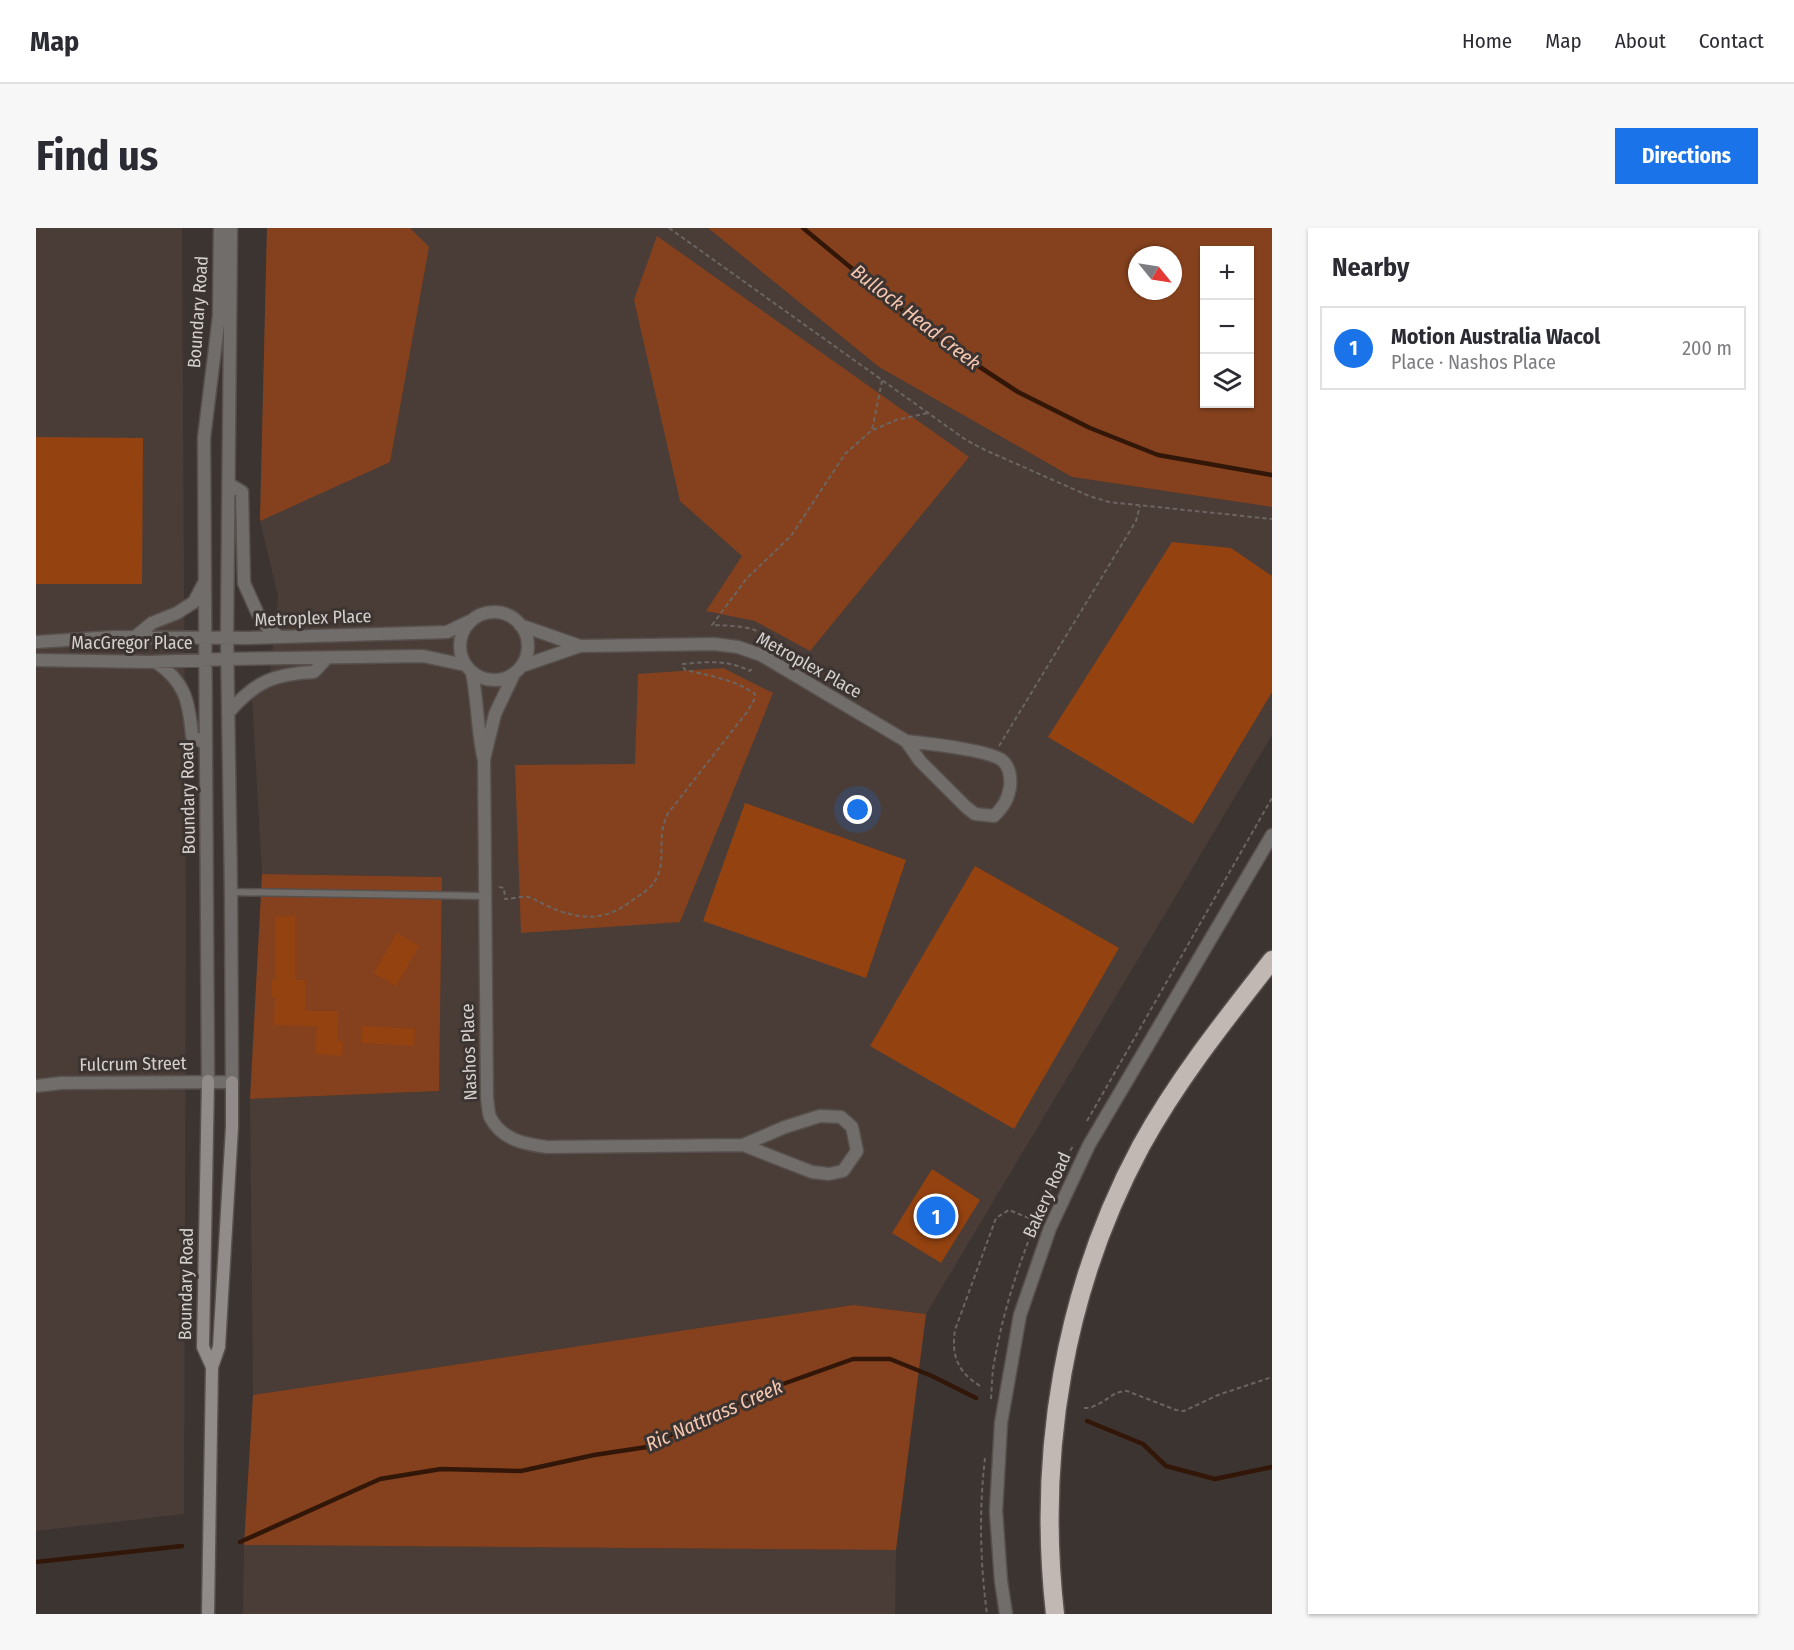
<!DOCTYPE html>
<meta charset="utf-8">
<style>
:root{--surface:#fff;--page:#f7f7f7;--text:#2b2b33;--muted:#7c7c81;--line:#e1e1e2;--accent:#1a73e8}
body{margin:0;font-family:"Fira Sans Condensed",sans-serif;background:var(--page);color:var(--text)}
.controls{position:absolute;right:18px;top:18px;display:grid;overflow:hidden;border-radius:0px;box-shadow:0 2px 4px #0004}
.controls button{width:54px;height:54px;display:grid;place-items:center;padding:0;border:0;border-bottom:2px solid var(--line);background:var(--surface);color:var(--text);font:30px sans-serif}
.compass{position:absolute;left:1092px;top:18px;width:54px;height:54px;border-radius:50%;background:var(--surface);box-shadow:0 2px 4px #0004;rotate:120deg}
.you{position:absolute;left:822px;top:582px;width:21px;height:21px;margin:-15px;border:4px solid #fff;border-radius:50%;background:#1a73e8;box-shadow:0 0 0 9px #1a73e833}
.badge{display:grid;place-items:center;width:39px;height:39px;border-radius:50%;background:var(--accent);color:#fff;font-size:20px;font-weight:700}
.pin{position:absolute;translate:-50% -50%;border:3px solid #fff;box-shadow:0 2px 6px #0006}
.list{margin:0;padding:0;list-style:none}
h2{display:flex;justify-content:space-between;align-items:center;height:78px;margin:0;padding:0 24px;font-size:26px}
h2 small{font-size:20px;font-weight:400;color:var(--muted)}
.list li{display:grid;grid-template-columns:39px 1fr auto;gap:18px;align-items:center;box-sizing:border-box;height:84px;margin:0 12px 12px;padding:0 12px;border:2px solid var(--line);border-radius:0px}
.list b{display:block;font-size:22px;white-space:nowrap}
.list p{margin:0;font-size:20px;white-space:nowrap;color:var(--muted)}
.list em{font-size:20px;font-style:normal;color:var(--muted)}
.icon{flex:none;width:33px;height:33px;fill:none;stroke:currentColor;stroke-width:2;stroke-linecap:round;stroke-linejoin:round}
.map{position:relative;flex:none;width:1236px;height:1386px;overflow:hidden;border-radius:0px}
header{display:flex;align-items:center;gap:36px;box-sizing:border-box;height:84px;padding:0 30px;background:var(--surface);border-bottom:2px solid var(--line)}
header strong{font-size:28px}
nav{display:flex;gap:33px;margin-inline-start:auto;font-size:21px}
.intro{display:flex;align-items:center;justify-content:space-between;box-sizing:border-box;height:144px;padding:0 36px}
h1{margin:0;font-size:42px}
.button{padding:15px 27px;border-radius:0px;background:var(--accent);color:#fff;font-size:21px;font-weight:700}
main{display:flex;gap:36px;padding:0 36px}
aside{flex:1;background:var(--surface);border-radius:0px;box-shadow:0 2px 4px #0004}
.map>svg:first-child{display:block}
.built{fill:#4a3d37}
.green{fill:#85411d;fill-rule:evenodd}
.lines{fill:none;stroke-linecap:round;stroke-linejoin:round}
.stream{stroke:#321709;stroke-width:4.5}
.building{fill:#944210}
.lane-casing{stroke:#57504d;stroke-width:9}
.street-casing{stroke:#57504d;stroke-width:15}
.secondary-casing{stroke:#57504d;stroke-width:15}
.highway-casing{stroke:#57504d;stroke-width:21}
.path{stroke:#6b6562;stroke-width:2;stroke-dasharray:4.5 3;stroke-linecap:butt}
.lane{stroke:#716d6b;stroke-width:6}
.street{stroke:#716d6b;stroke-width:12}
.secondary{stroke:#918b89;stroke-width:12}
.highway{stroke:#c1b8b4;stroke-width:18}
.labels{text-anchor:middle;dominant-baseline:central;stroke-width:6;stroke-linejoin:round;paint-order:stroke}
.street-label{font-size:18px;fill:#d4d0ce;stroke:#3c3431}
.water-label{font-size:20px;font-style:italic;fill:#f5c6b0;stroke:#3c3431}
</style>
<header>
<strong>Map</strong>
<nav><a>Home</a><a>Map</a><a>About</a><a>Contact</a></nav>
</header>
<div class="intro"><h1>Find us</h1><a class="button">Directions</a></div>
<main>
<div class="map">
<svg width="1236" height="1386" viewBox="0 0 1236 1386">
<rect width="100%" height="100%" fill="#3c3431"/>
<!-- built -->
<path class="built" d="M0,0H146L150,691L148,1286L0,1303Z
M231,0H672L843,139L1036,249L1236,279V507L890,1086L817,1077L217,1167L214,871L403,863L406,649L226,646L216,469L233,458L242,368L224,293Z
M208,1317L860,1322L859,1386H207Z"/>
<!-- green -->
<path class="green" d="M231,0H374L393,19L354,234L224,293Z
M672,0H1236V279L1036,249L843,139ZM1214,22V176H1168V22ZM1101,27H1137V63H1101Z
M621,8L933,229L774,423L719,393L670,383L706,328L644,273L598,72Z
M687,440L737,465L644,694L485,705L479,537L599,536L602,446Z
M226,646L406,649L403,863L214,871Z
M817,1077L890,1086L860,1322L208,1317L217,1167Z"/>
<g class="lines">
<!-- stream -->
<path class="stream" d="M767,0L901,111L982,164L1054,200L1122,227L1236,247
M1051,1193L1107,1216L1130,1238L1179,1251L1236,1239
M204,1314L344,1251L405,1241L485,1243L558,1227L611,1219L660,1194L733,1161L817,1131H854L896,1148L940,1170
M0,1334L146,1318"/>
</g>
<!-- building -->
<path class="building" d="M0,209L107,210L106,356H0Z
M1136,314L1195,320L1236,348V464L1157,596L1012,509Z
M709,575L870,632L830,750L667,693Z
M939,638L1083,720L978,901L834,818Z
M259,688V752H269V783H302L301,813H307L306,828L279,826L281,798L238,797L239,769H236V752H239V689Z
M361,705L383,718L360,758L338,745Z
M326,798L379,801L378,818L325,815Z
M896,941L944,972L905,1035L856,1005Z"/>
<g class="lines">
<defs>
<path id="lane" d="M195,664L449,668"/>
<path id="street" d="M193,256L206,264L208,355L221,384L231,399L242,408
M424 418a34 34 0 1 1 68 0a34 34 0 1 1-68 0Z
M484,397L544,418
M100,408L116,395L141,385L158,374L168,355
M0,414L77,409L212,410L411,404L434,393
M0,432L115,434L191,431L387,428L429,437
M120,434C149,454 153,473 156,508L170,516
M486,438L544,418L678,416L702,419L725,427L870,513L884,533L930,579L939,586L958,588C967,579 972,572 974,559C975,550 974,540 967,533C955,522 888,515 870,513
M436,445C442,474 441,503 448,532L451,870C452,875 452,883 454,889C466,912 488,916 511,919L707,917L776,944L793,946L807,943L821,923L816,899L805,889L784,888L749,899L707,917
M192,485C219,454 237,446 278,444L291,430
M448,531L459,486L478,446
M172,853L168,210L183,88L184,0
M0,858L25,855L196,854L195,664L191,409L195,0
M970,1386L965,1353L960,1283L965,1195L984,1087L1014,1000L1053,917L1236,607"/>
<path id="secondary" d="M172,853L167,1119L176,1139
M172,1386L176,1139L183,1119L196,899V854"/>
<path id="highway" d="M1019,1386C1001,1226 1028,1061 1105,918C1142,851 1189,792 1236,732"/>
</defs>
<!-- lane casing -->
<use href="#lane" class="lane-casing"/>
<!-- street casing -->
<use href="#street" class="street-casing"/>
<!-- secondary casing -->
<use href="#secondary" class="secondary-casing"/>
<!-- highway casing -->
<use href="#highway" class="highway-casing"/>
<!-- path -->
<path class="path" d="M633,0L930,212L949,222L1053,268L1073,274L1236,291
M837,202L860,192L892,185
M730,416L734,410C716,397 697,398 676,397L711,350L755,308L809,226L836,202L846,153
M646,436C673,434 689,431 714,443L717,439
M963,518L1100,293L1104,278
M463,659L468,660L469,671C476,671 485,668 492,669C502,672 511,679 521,682C551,693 573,691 598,671C607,665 617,659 621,649C630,631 621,609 630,590C631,586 634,582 637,579L711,484L718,472L719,466C700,452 672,447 649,442L646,436
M1051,893L1236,570
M944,1158C922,1144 915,1128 919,1102L960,990L973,982L1000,993
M955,1171C956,1157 956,1143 959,1130C972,1057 1002,981 1038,916
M1048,1180C1051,1180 1055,1180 1058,1178C1070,1174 1077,1163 1091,1163L1140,1182L1148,1183L1182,1167L1236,1149
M949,1230C943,1282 944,1334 951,1386"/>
<!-- lane -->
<use href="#lane" class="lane"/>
<!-- street -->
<use href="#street" class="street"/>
<!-- secondary -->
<use href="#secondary" class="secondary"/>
<!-- highway -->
<use href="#highway" class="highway"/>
</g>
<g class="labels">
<!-- street labels -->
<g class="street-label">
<text transform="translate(162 84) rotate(-86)">Boundary Road</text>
<text transform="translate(277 390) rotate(-2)">Metroplex Place</text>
<text x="96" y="415">MacGregor Place</text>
<text transform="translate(773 437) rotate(29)">Metroplex Place</text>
<text transform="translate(152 570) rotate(-91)">Boundary Road</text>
<text transform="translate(433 824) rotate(-92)">Nashos Place</text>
<text transform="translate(97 836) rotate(-1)">Fulcrum Street</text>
<text transform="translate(1011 967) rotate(-66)">Bakery Road</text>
<text transform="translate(150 1056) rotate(-89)">Boundary Road</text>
</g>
<!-- water labels -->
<g class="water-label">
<text transform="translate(880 89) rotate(38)">Bullock Head Creek</text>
<text transform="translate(678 1187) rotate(-24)">Ric Nattrass Creek</text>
</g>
</g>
</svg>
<div class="controls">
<button>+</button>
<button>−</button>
<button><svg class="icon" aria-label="layers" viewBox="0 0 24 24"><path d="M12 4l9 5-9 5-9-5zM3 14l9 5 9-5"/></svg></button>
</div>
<svg class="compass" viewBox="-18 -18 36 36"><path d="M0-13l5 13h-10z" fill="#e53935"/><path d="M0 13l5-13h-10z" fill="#7c7c81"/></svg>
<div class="you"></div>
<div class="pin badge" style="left:900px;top:988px">1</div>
</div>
<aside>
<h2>Nearby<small></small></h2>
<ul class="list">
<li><span class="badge">1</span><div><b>Motion Australia Wacol</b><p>Place · Nashos Place</p></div><em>200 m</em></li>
</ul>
</aside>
</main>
